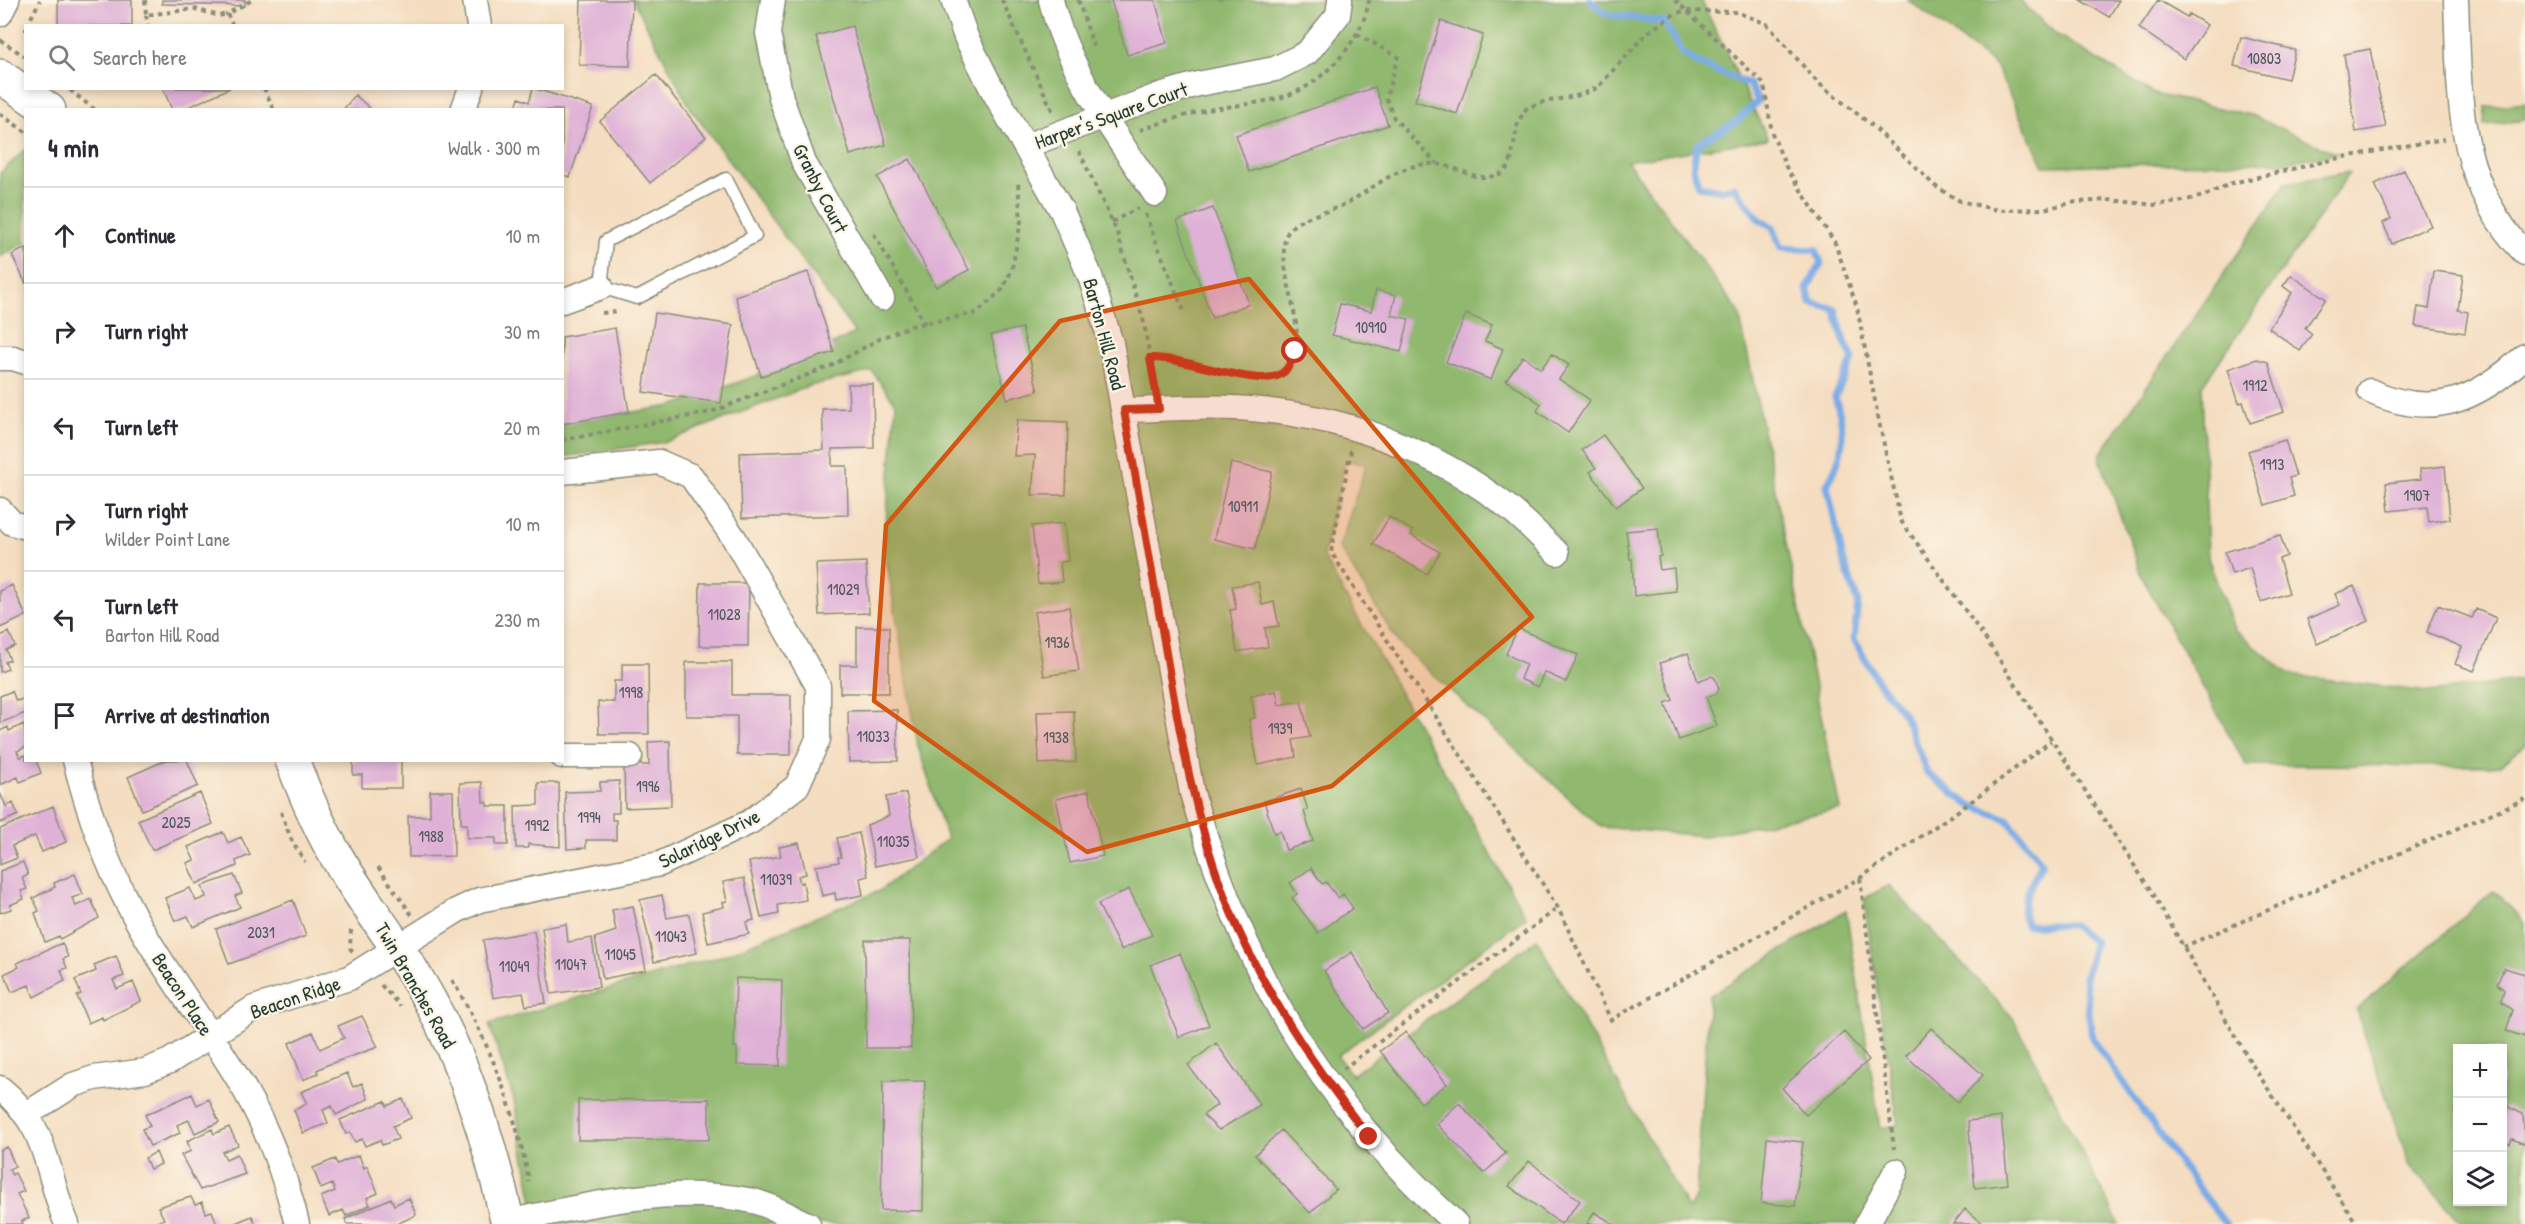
<!DOCTYPE html>
<meta charset="utf-8">
<style>
:root{--surface:#fff;--page:#f7f7f7;--text:#2b2b33;--muted:#7c7c81;--line:#e1e1e2}
body{margin:0;font-family:"Patrick Hand",sans-serif;background:var(--page);color:var(--text)}
.controls{position:absolute;right:18px;bottom:18px;display:grid;overflow:hidden;border-radius:0px;box-shadow:0 3px 9px #0003}
.controls button{width:54px;height:54px;display:grid;place-items:center;padding:0;border:0;border-bottom:2px solid var(--line);background:var(--surface);color:var(--text);font:30px sans-serif}
.stop{position:absolute;width:18px;height:18px;margin:-14px;border:4px solid #c8321e;border-radius:50%;background:#fff}
.stop.end{background:#c8321e;border-color:#fff;box-shadow:0 2px 6px #0008}
.list{margin:0;padding:0;list-style:none}
h2{display:flex;justify-content:space-between;align-items:center;height:78px;margin:0;padding:0 24px;font-size:26px}
h2 small{font-size:20px;font-weight:400;color:var(--muted)}
.list li{display:grid;grid-template-columns:39px 1fr auto;gap:18px;align-items:center;box-sizing:border-box;height:96px;padding:0 24px;border-top:2px solid var(--line)}
.list b{display:block;font-size:22px;white-space:nowrap}
.list p{margin:0;font-size:20px;white-space:nowrap;color:var(--muted)}
.list em{font-size:20px;font-style:normal;color:var(--muted)}
.icon{flex:none;width:33px;height:33px;fill:none;stroke:currentColor;stroke-width:2;stroke-linecap:round;stroke-linejoin:round}
.map{position:relative;flex:none;width:2525px;height:1224px;overflow:hidden}
.search{position:absolute;background:var(--surface);box-shadow:0 3px 9px #0003;left:24px;top:24px;width:540px;height:66px;display:flex;align-items:center;gap:15px;box-sizing:border-box;padding:0 21px;border-radius:0px;color:var(--muted);font-size:22px}
.panel{position:absolute;background:var(--surface);box-shadow:0 3px 9px #0003;left:24px;top:108px;width:540px;height:654px;border-radius:0px}
.map>svg:first-child{display:block}
.forest{fill:#90b86e;stroke:#587a51;stroke-width:1.5;fill-rule:evenodd}
.lines{fill:none;stroke-linecap:round;stroke-linejoin:round}
.stream{stroke:#7cace6;stroke-width:7}
.building{fill:#dfb1d7}
.service-casing{stroke:#8a8d7a;stroke-width:15}
.minor-casing{stroke:#8a8d7a;stroke-width:27}
.secondary-casing{stroke:#8a8d7a;stroke-width:36}
.path{stroke:#8a8d7a;stroke-width:4;stroke-dasharray:4.5 4.5;stroke-linecap:butt}
.service{stroke:#fff;stroke-width:12}
.minor{stroke:#fff;stroke-width:24}
.secondary{stroke:#fff;stroke-width:33}
.route{stroke:#c8321e;stroke-width:8}
.marked{fill:#d45610;fill-opacity:0.2;stroke:#d45610;stroke-width:4.5;stroke-linejoin:round}
.labels{text-anchor:middle;dominant-baseline:central;stroke-width:4.5;stroke-linejoin:round;paint-order:stroke}
.number-label{font-size:16px;fill:#4f5a5d}
.street-label{font-size:20px;fill:#1f3d34;stroke:#fcf5e5}
</style>
<div class="map">
<svg width="2525" height="1224" viewBox="0 0 2525 1224">
<rect width="100%" height="100%" fill="#fcf5e5"/>
<filter id="ink" filterUnits="userSpaceOnUse"><feTurbulence type="fractalNoise" baseFrequency=".0167" numOctaves="2"/><feDisplacementMap in="SourceGraphic" scale="12" xChannelSelector="R" yChannelSelector="G"/><feConvolveMatrix kernelMatrix="1 2 1 2 8 2 1 2 1" color-interpolation-filters="sRGB"/></filter>
<filter id="wash" filterUnits="userSpaceOnUse"><feTurbulence type="fractalNoise" baseFrequency=".008" numOctaves="4" result="noise"/><feDisplacementMap in="SourceGraphic" scale="24" xChannelSelector="R" yChannelSelector="G"/><feGaussianBlur stdDeviation="1.35" result="paint"/><feColorMatrix in="noise" values="0 0 0 0 0 0 0 0 0 0 0 0 0 0 0 0 0 1.4 0 .05"/><feComposite in="paint" operator="in"/></filter>
<g filter="url(#wash)">
<rect width="100%" height="100%" fill="#f4ddc0"/>
<!-- forest -->
<path class="forest" d="M633,0H1701L1768,139L1627,161L1739,312L1840,809L1705,836L1601,827L1399,644L1339,548L1366,465L1346,460L1323,556L1526,917L1337,1056L1352,1075L1537,939L1689,1210L1696,1195L1709,996L1846,910L1880,1128L1898,1125L1864,899L1889,885L2013,1018L2119,1224H537L514,1100L489,1024L724,955L879,891L947,839L918,746L884,546L896,404L872,371L809,386L665,442L563,457V423L672,406L808,357L855,333L691,109Z
M1908,0H2019L2056,34L2154,94L2251,115L2337,154L2286,162L2044,166L1995,65Z
M2525,103V120L2484,125L2485,107Z
M25,150V243L0,257V173Z
M2350,172L2202,386L2208,558L2234,629L2290,675L2429,692L2525,680V745L2499,766L2246,765L2142,577L2099,456L2286,183Z
M2494,890L2525,923V1224H2463L2410,1166L2356,1010ZM2458,1048H2502V1202H2458Z"/>
<g class="lines">
<!-- stream -->
<path class="stream" d="M1590,0L1606,14L1664,22L1682,53L1697,63L1749,84L1758,101L1736,122L1697,144L1693,168L1699,186L1721,190L1734,187L1759,219L1773,227L1781,248L1816,250L1821,263L1807,289L1811,303L1835,309L1843,338L1853,359L1835,397C1846,430 1845,455 1827,485L1843,559L1858,602L1854,639L1878,682L1904,714L1927,773L1968,804L2007,819L2042,863C2033,883 2017,903 2026,925H2072L2095,942L2085,978L2092,1038L2183,1168L2226,1224"/>
</g>
<g id="blocks">
<!-- building -->
<path class="building" d="M58,0H132V26H58Z
M162,0H245V6L162,4Z
M581,0H632L630,66L579,65Z
M1111,0H1155L1167,43L1127,55Z
M2080,0H2119L2109,17Z
M2158,0L2187,17L2189,14L2207,25L2184,59L2139,28Z
M1441,21L1483,35L1457,114L1415,101Z
M852,26L886,145L850,155L816,36Z
M2241,37L2295,50L2288,79L2234,66Z
M2370,49L2386,127L2356,132L2344,54Z
M656,75L706,137L650,183L600,121Z
M1375,87L1388,125L1249,172L1236,135Z
M163,88H230L182,110H172Z
M533,88L593,107L570,177L562,175V110H515L519,98L529,102Z
M355,95L372,110H343Z
M910,159L969,270L936,287L877,177Z
M2404,170L2431,226L2392,244L2383,223L2391,219L2375,184Z
M1213,208L1249,304L1212,318L1177,221Z
M26,248V284L12,255Z
M2434,271L2463,275L2458,310L2468,312L2465,333L2415,326L2418,307L2429,309Z
M808,272L834,352L761,376L735,296Z
M2291,275L2326,299L2305,328L2312,334L2300,351L2269,328L2292,293L2283,286Z
M1376,290L1396,295L1391,315L1409,319L1401,352L1332,335L1340,304L1371,311Z
M655,313L733,325L721,403L643,392Z
M1466,314L1492,325L1485,341L1503,349L1491,380L1446,362Z
M615,328L629,412L562,424V337Z
M1022,328L1038,391L1007,399L991,335Z
M1552,354L1569,365L1559,379L1590,400L1568,433L1537,411L1541,404L1506,380L1523,356L1541,369Z
M2257,359L2268,362L2284,412L2250,423L2243,402L2239,403L2228,369Z
M848,384H873L874,448L832,449V466H847L848,515L742,518L740,453L824,450L822,409L849,408Z
M1017,420L1068,422L1066,495H1032L1035,455L1014,456Z
M1603,435L1642,488L1616,507L1590,472L1596,468L1582,450Z
M2285,440L2296,476L2289,478L2294,496L2265,505L2248,451Z
M1231,463L1272,472L1255,549L1214,539Z
M2445,466L2450,519L2429,522L2427,507L2389,511L2386,483L2421,479L2420,469Z
M1389,517L1413,531L1411,535L1440,552L1427,574L1373,544Z
M1064,523L1068,561L1060,562L1062,582L1038,584L1032,526Z
M1658,528L1661,556L1658,557L1660,570L1674,568L1676,591L1634,596L1632,559H1630L1626,531Z
M2280,535L2287,556L2279,559L2289,593L2261,602L2250,568L2232,574L2225,552Z
M866,562L869,613L819,615L816,564Z
M1258,582L1262,605L1274,602L1279,626L1265,628L1268,647L1237,652L1230,610L1236,609L1232,586Z
M700,583H749L748,646H699Z
M12,585L26,616L0,628V591Z
M2354,586L2369,621L2317,644L2307,619L2340,605L2335,594Z
M2438,605L2472,618L2476,609L2496,618L2474,671L2455,664L2462,647L2427,632Z
M1069,607L1079,671L1044,676L1034,612Z
M857,627H889V693H840V665H857Z
M1518,628L1578,655L1566,682L1544,672L1538,687L1520,679L1526,664L1506,654Z
M9,632L15,646L6,650L10,660L5,662L8,669L0,672V636Z
M1688,653L1698,681L1711,676L1715,678L1719,689L1716,694L1706,697L1717,726L1679,740L1665,703L1673,700L1660,663Z
M686,662H732V695H791V755H737V716H686Z
M622,664H648L649,734H599L598,702H614V681H622Z
M12,691L16,701L26,698V713L0,723V696Z
M1276,691L1279,705L1301,701L1310,737L1293,740L1296,757L1258,765L1249,719L1255,718L1251,696Z
M897,710L898,761L849,762L848,711Z
M1074,711L1076,762L1039,764L1037,712Z
M24,724L26,747L17,751L20,757L26,755V760H36L41,773L20,782L18,777L0,785V731L8,727L9,731Z
M670,741L671,806L625,808L624,765H649L648,742Z
M166,760H187L198,786L142,810L128,777Z
M353,760H401V788H362V775H353Z
M619,781V813H612V820H616V840H586V848L567,849L565,792L600,791V782Z
M482,782L483,802H487V806H508V845H496V838H467V824H461L460,783Z
M538,783H559L560,847L528,844V848H516L515,806L538,805Z
M1301,789L1308,810L1304,811L1313,841L1286,850L1280,831L1274,833L1264,801Z
M430,791H453L454,856L409,857L408,816H430Z
M1089,791L1103,856L1070,863L1056,799Z
M0,793L6,806L13,803L18,815L0,823Z
M200,793L213,824L152,850L138,820Z
M906,793L919,857L875,866L867,825L889,816L886,797Z
M53,806L66,842L42,852L35,836L12,846L17,858L0,865V829Z
M223,832L228,843L241,837L250,855L236,861L237,866L196,884L187,863L194,860L188,847Z
M859,833L868,876L860,878L863,895L836,900L835,893L822,896L816,866L839,862L838,857H841L837,838Z
M799,843L806,874L798,876L800,883L803,882L806,900L778,905L779,914L761,918L749,862L781,856L779,847Z
M23,862L28,875L22,878L27,889L21,891L24,899L10,905L11,909L0,913V871Z
M1311,868L1322,884L1326,882L1338,898L1343,894L1353,908L1318,933L1292,898L1297,894L1290,883Z
M75,874L83,894L72,898L76,906L91,899L99,918L60,939L59,936L45,942L35,913L39,911L33,898L55,887L54,883Z
M234,875L242,893L235,896L240,907L193,927L188,916L175,921L165,898L190,888L196,901L206,897L202,886Z
M744,878L754,920L746,922L749,934L708,943L702,912L724,907L723,902L727,901L723,882Z
M1129,889L1152,935L1121,950L1098,904Z
M662,895L667,918L689,914L697,953L654,962L640,900Z
M293,900L306,936L229,964L216,929Z
M633,906L646,970L603,979L595,938L616,931L612,910Z
M566,924L568,942L592,938L599,987L551,994L542,928Z
M534,931L546,1003L526,1006L523,993L493,998L483,940Z
M865,940H910L911,1048H866Z
M62,943L68,957L63,959L67,968L61,970L65,981L34,997L29,985L12,992L4,974L19,967L17,963Z
M1352,952L1388,1013L1363,1029L1324,971Z
M1180,953L1209,1025L1179,1037L1150,965Z
M116,956L124,976L113,980L117,989L133,982L141,1001L103,1020L102,1017L88,1023L77,996L81,994L75,980L96,971L94,965Z
M2504,968L2525,974V1037L2506,1031L2513,1010L2501,1001L2504,990L2497,984Z
M736,978L782,980L780,1066L737,1065V1047H734Z
M362,1016L378,1047L327,1065L317,1070L318,1073L303,1080L289,1043L313,1032L320,1049L344,1038L338,1026Z
M1931,1028L1983,1075L1958,1102L1906,1056Z
M1406,1032L1447,1084L1421,1103L1380,1051Z
M1844,1032L1869,1060L1806,1115L1782,1088Z
M1216,1043L1260,1105L1219,1130L1203,1115L1217,1105L1188,1065Z
M347,1073L353,1087L362,1083L368,1099L336,1115L332,1106L323,1110L328,1123L303,1133L294,1110L307,1104L301,1092Z
M883,1081H925L923,1211L881,1210Z
M192,1094L197,1105L209,1099L219,1122L195,1133L189,1120L177,1125L180,1133L150,1146L142,1129L150,1126L145,1115Z
M403,1099L411,1118L393,1126L398,1139L382,1145L380,1140L365,1146L362,1139L355,1142L350,1132L346,1134L340,1120L385,1101L387,1106Z
M709,1099V1140H578V1100Z
M1459,1103L1506,1153L1484,1173L1437,1124Z
M2504,1105L2523,1114L2525,1144L2512,1139L2510,1144L2502,1141Z
M2001,1117L2008,1184L1975,1188L1968,1121Z
M229,1127L238,1145L222,1152L226,1159L237,1154L245,1174L200,1190L181,1155L191,1151L187,1141L212,1129L214,1134Z
M1281,1130L1336,1189L1310,1213L1255,1155Z
M1767,1138L1803,1142L1795,1206L1761,1203Z
M7,1147L15,1166L9,1169L12,1175L15,1173L24,1191L17,1194L29,1218L22,1221L23,1224H0V1150Z
M156,1152L161,1164L150,1169L145,1158Z
M359,1155L364,1168L367,1166L378,1193L367,1198L370,1205L346,1216L343,1210L329,1216L321,1197L335,1191L332,1184L321,1189L313,1168L335,1159L337,1164Z
M1529,1161L1580,1201L1561,1224L1509,1186Z
M191,1197L195,1205L202,1202L206,1213L212,1211L217,1224H153L164,1219L158,1207Z
M391,1198L394,1205L409,1198L416,1215L397,1224H347L345,1219Z
M1965,1209L1984,1224H1953Z
M1594,1212L1614,1224H1587Z
M252,1216L256,1224H233Z"/>
</g>
</g>
<g filter="url(#ink)">
<use href="#blocks" fill-opacity="0" stroke="#8a8d7a" stroke-width="1.5"/>
<g class="lines">
<defs>
<path id="service" d="M726,179L755,236L637,298L601,287L606,241Z"/>
<path id="minor" d="M475,0L479,26
M773,0L768,33L781,98L804,163L882,298
M953,0L966,37L990,85L1062,211L1090,276L1111,343L1192,793C1244,974 1317,1097 1456,1224
M1051,0C1068,72 1115,133 1155,194
M2456,0C2460,93 2454,181 2525,253
M0,14L7,0
M463,110L471,88
M1026,146L1160,95L1198,84L1275,69L1307,53L1338,15L1340,0
M562,301L601,287
M0,358H13L26,362
M2370,391C2433,420 2477,400 2525,356
M1124,410C1169,409 1216,405 1261,410C1348,418 1434,451 1504,504C1523,518 1540,536 1557,553
M0,510L12,523L26,527
M562,756H630
M75,760C88,811 105,860 129,906C163,971 210,1029 246,1092C269,1133 286,1178 297,1224
M0,1088C51,1129 44,1170 67,1224
M27,1114L73,1085L94,1078L145,1071L170,1061L254,1008L349,978L456,911L479,900L660,864L750,822L797,786L818,739V686L734,538L691,476L659,462L562,472
M508,1222C585,1205 674,1184 753,1201C771,1205 790,1217 808,1224
M1867,1224L1896,1171"/>
<path id="secondary" d="M0,76L49,110
M292,760C305,794 319,828 338,859C367,908 403,951 430,1001C468,1070 491,1147 508,1224"/>
</defs>
<!-- service casing -->
<use href="#service" class="service-casing"/>
<!-- minor casing -->
<use href="#minor" class="minor-casing"/>
<!-- secondary casing -->
<use href="#secondary" class="secondary-casing"/>
<!-- path -->
<path class="path" d="M145,0L146,15L195,9L219,16L227,14
M1002,0L1053,112
M1078,0L1094,48
M1675,0L1764,84L1772,133L1786,167L1835,243L1857,307L1879,422L1901,521L1985,638L2153,894L2251,1063L2357,1224
M146,15L148,26
M27,26L40,0
M233,26L227,14L252,0
M26,28V31
M1357,34L1398,57L1386,98L1394,118L1437,164
M0,40L26,57
M264,88L274,110
M70,90L95,110
M0,114L26,132
M1140,130C1164,122 1189,113 1214,109C1275,99 1301,103 1344,53C1356,37 1366,20 1369,0
M1079,151L1117,232L1144,323L1155,388
M1145,214L1185,314
M1112,222L1138,208
M874,234L925,324
M602,313L618,311
M1150,358C1184,356 1255,389 1279,375C1327,350 1260,250 1294,225C1309,214 1328,213 1345,204C1374,189 1400,162 1435,164C1463,166 1474,186 1505,172L1511,160L1518,122L1526,109L1539,103L1580,95L1597,88L1648,32L1676,13L1685,11L1736,12L1767,24L1817,82L1874,127L1935,186L1960,201L1997,210L2043,209L2076,202L2109,200L2154,205L2178,202L2204,196L2232,183L2344,157L2444,139
M562,440L711,412L831,366L883,337L911,326L977,313L1003,289L1012,269L1021,221L1018,183
M1351,450L1331,552L1558,908L1611,1020L1860,878L1968,804L2051,741
M281,812L291,839L305,862
M378,867L412,915
M1860,878L1894,1149
M351,930L350,948L353,952
M2183,947L2525,799
M452,980C489,1041 516,1111 529,1182
M381,985L400,1006
M1343,1069L1558,908"/>
<!-- service -->
<use href="#service" class="service"/>
<!-- minor -->
<use href="#minor" class="minor"/>
<!-- secondary -->
<use href="#secondary" class="secondary"/>
</g>
</g>
<g class="lines" filter="url(#ink)">
<!-- route -->
<path class="route" d="M1295,351C1292,360 1289,369 1281,374C1257,389 1184,356 1150,358L1159,409L1124,410C1138,489 1151,568 1165,647C1181,742 1198,837 1237,927C1272,1004 1317,1071 1369,1137"/>
</g>
<!-- marked area -->
<path class="marked" d="M1249,279L1532,617L1332,786L1087,852L874,701L886,525L1060,321Z"/>
<g class="labels">
<!-- number labels -->
<g class="number-label">
<text x="2264" y="58">10803</text>
<text x="1371" y="327">10910</text>
<text x="2255" y="385">1912</text>
<text x="2272" y="464">1913</text>
<text x="2417" y="495">1907</text>
<text x="1243" y="506">10911</text>
<text x="843" y="589">11029</text>
<text x="724" y="614">11028</text>
<text x="1057" y="642">1936</text>
<text x="631" y="692">1998</text>
<text x="1280" y="728">1939</text>
<text x="873" y="736">11033</text>
<text x="1056" y="737">1938</text>
<text x="648" y="786">1996</text>
<text x="589" y="817">1994</text>
<text x="176" y="822">2025</text>
<text x="537" y="825">1992</text>
<text x="431" y="836">1988</text>
<text x="893" y="841">11035</text>
<text x="776" y="879">11039</text>
<text x="261" y="932">2031</text>
<text x="671" y="936">11043</text>
<text x="620" y="954">11045</text>
<text x="571" y="964">11047</text>
<text x="514" y="966">11049</text>
</g>
<!-- street labels -->
<g class="street-label">
<text transform="translate(1111 115) rotate(-20)">Harper's Square Court</text>
<text transform="translate(821 188) rotate(63)">Granby Court</text>
<text transform="translate(1105 334) rotate(75)">Barton Hill Road</text>
<text transform="translate(709 838) rotate(-26)">Solaridge Drive</text>
<text transform="translate(416 985) rotate(60)">Twin Branches Road</text>
<text transform="translate(183 994) rotate(57)">Beacon Place</text>
<text transform="translate(295 997) rotate(-19)">Beacon Ridge</text>
</g>
</g>
</svg>
<div class="controls">
<button>+</button>
<button>−</button>
<button><svg class="icon" aria-label="layers" viewBox="0 0 24 24"><path d="M12 4l9 5-9 5-9-5zM3 14l9 5 9-5"/></svg></button>
</div>
<div class="stop" style="left:1295px;top:351px"></div>
<div class="stop end" style="left:1369px;top:1137px"></div>
<div class="search"><svg class="icon" aria-label="search" viewBox="0 0 24 24"><circle cx="10" cy="10" r="6"/><path d="M15 15l6 6"/></svg>Search here</div>
<section class="panel">
<h2>4 min<small>Walk · 300 m</small></h2>
<ul class="list">
<li><svg class="icon" aria-label="ahead" viewBox="0 0 24 24"><path d="M12 20V5M6 11l6-6 6 6"/></svg><div><b>Continue</b></div><em>10 m</em></li>
<li><svg class="icon" aria-label="right" viewBox="0 0 24 24"><path d="M7 20v-9h11M14 6l5 5-5 5"/></svg><div><b>Turn right</b></div><em>30 m</em></li>
<li><svg class="icon" aria-label="left" viewBox="0 0 24 24"><path d="M17 20v-9H6M10 6l-5 5 5 5"/></svg><div><b>Turn left</b></div><em>20 m</em></li>
<li><svg class="icon" aria-label="right" viewBox="0 0 24 24"><path d="M7 20v-9h11M14 6l5 5-5 5"/></svg><div><b>Turn right</b><p>Wilder Point Lane</p></div><em>10 m</em></li>
<li><svg class="icon" aria-label="left" viewBox="0 0 24 24"><path d="M17 20v-9H6M10 6l-5 5 5 5"/></svg><div><b>Turn left</b><p>Barton Hill Road</p></div><em>230 m</em></li>
<li><svg class="icon" aria-label="arrive" viewBox="0 0 24 24"><path d="M6 21V4h12l-3 4 3 4H6"/></svg><div><b>Arrive at destination</b></div></li>
</ul>
</section>
</div>
